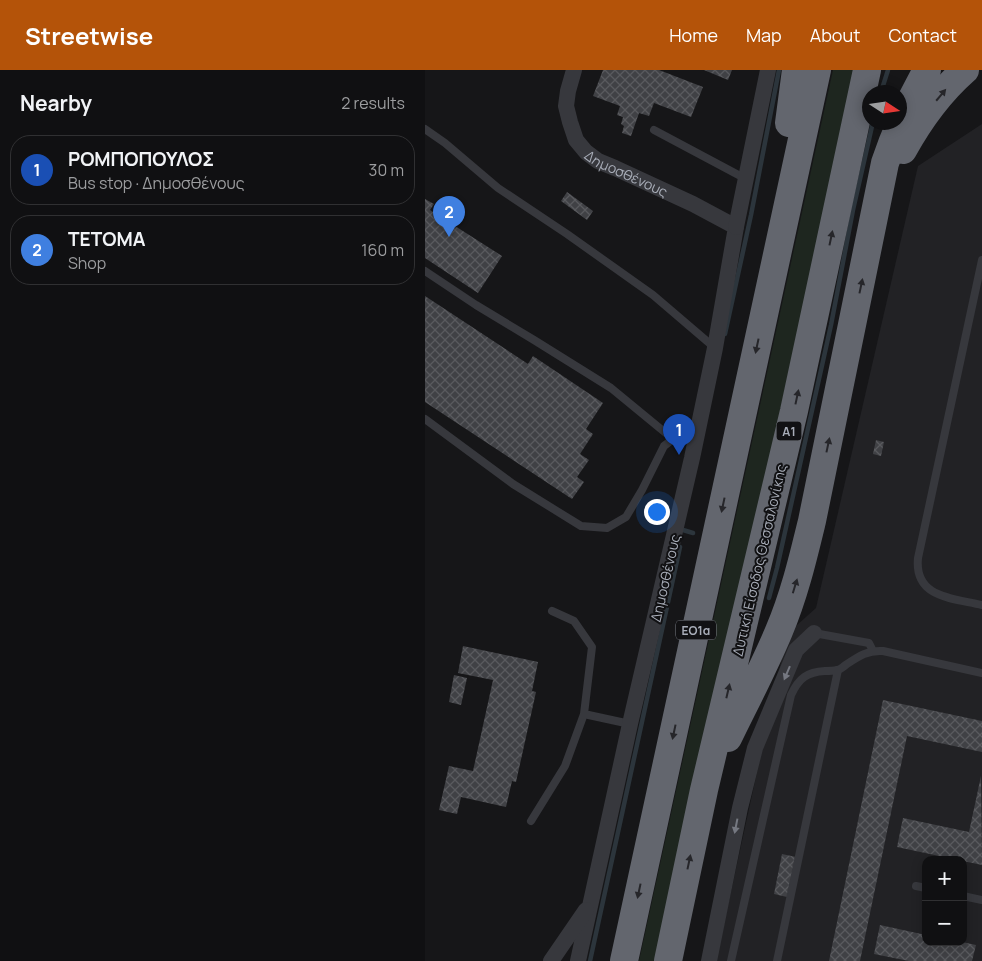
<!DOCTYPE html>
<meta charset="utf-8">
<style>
:root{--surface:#101012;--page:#19191b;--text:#f1f3f6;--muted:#9c9d9f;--line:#303032;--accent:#b45309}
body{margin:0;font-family:Manrope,sans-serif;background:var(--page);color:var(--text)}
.controls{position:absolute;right:15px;bottom:15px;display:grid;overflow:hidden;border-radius:10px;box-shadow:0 2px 12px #0003}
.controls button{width:45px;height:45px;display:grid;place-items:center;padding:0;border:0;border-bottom:1px solid var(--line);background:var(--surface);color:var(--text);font:25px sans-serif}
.compass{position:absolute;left:437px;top:15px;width:45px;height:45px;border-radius:50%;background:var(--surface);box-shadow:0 2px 12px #0003;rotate:102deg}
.you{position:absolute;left:231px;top:441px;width:18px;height:18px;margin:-12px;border:4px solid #fff;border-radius:50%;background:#1a73e8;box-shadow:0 0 0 8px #1a73e833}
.badge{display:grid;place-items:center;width:32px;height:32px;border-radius:50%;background:var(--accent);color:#fff;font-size:16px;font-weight:700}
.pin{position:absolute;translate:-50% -41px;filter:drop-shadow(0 1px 2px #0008)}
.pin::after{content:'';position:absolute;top:26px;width:18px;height:15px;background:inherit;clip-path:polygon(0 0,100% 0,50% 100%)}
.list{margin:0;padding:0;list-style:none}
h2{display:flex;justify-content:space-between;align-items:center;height:65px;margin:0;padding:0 20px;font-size:21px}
h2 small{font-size:16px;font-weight:400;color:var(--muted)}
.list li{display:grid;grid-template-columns:32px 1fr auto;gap:15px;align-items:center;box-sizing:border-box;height:70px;margin:0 10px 10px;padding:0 10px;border:1px solid var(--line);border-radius:20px}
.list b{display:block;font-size:19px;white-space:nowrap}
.list p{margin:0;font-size:16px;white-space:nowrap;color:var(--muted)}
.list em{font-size:16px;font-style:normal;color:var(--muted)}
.map{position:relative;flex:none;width:557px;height:891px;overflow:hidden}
header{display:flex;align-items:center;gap:30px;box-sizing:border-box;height:70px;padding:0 25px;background:var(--accent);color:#fff}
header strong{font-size:24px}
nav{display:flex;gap:28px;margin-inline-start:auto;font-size:18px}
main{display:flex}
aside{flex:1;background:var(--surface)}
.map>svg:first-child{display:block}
.built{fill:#222225;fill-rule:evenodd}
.green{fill:#1e261f}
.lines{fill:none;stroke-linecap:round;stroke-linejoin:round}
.stream{stroke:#2c353c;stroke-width:4.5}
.building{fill:url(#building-cross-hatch)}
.lane{stroke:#37383d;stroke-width:8}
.street{stroke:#37383d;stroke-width:16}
.highway{stroke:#63666e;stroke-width:28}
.oneway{fill:#26262a}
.oneway2{fill:#757881}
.labels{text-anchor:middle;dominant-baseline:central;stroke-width:4;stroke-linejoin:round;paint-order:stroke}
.shield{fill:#111113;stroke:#7b7e86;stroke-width:1}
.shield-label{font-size:12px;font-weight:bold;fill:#a8adb8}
.street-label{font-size:14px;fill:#a8adb8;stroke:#111113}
</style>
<header>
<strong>Streetwise</strong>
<nav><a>Home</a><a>Map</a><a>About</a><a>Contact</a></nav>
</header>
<main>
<aside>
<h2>Nearby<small>2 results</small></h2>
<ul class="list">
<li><span class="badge" style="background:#1a4fb4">1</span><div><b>ΡΟΜΠΟΠΟΥΛΟΣ</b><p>Bus stop · Δημοσθένους</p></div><em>30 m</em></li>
<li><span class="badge" style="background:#3f7fe0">2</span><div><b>TETOMA</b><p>Shop</p></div><em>160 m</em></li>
</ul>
</aside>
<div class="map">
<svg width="557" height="891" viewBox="0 0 557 891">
<defs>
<pattern id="building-cross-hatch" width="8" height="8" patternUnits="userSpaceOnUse" patternTransform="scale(1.25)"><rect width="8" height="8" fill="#404145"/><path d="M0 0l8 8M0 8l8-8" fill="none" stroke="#595a5e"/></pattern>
</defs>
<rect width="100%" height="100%" fill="#161618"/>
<!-- built -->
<path class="built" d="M557,54V891H291L362,564L391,538L493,96ZM501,790H538V872H501Z"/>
<!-- green -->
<path class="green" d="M408,0H429L236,891H214Z"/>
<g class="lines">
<!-- stream -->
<path class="stream" d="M456,22L463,0
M300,264L326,145L354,0
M258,460L268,463
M344,528L352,498L406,255L428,140L448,52
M165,891L255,477"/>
</g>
<!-- building -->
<path class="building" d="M178,0H234L278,17L266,47L229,33L224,46L214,43L206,66L197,63L199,56L196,54L198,47L192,45L195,36L168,26Z
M279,0H307L303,10Z
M142,122L168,141L162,150L136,131Z
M0,129L9,134L5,140L77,186L53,223L0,188Z
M0,226L103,294L108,286L178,333L161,359L168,364L155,384L164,390L152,407L159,412L147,429L0,332Z
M451,370L459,372L456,386L448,384Z
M38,576L113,592L107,621L111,622L91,712L87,711L81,737L36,727L32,744L14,740L24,696L48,701L68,610L33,603Z
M29,605L42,608L36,635L24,632Z
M458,630L557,651V682L482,666L435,891H404Z
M556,706L557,795L538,791V790H533L472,777L478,748L544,762Z
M357,784L371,787L362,827L349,824Z
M455,855L501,865V872H537L551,875L547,891H484L449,884Z"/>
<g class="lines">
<!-- lane -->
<path class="lane" d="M0,59L20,73L73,118L142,164L228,225L290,278
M229,60L321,109
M557,190L493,488C489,528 528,528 557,535
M0,201L51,235L109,270L186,318L248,369
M0,349L88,414L156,456L182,458L201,447L217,420L239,376L248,369L272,363
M389,563L444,573L448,581
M159,644L205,654
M106,751L140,696L159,644L167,577L149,551L127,541
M491,816L501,818
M538,826L557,830
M306,891L366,625C374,608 382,602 400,601C404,601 408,601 412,600C415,600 419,596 422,594C434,586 443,580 458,581L557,603
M352,891L413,600"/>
<!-- street -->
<g class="street">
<path id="s1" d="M149,0L143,21L141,36L145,52L151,70L161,82L173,91L190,98L268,134L311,157L290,278L267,388L205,654L153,891"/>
<path d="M311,157L343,0"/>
<path d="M126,891L161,840"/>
<path d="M284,891L315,738L330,678L371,580L389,563"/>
</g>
<!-- highway -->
<path class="highway" d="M364,53L371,0
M478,80C494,51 515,22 540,0
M303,668C320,633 339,597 354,561C369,526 378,488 387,451L460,93C471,60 485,30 502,0
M199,891L392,0
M243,891L279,720L369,341L442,0"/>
</g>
<!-- one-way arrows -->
<defs><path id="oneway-solid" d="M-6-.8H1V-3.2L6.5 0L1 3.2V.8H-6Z" transform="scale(1.25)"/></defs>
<g class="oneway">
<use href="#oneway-solid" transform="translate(516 25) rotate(-50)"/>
<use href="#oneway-solid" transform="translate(406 168) rotate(-78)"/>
<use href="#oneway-solid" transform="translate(436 216) rotate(-78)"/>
<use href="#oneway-solid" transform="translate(332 276) rotate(102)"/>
<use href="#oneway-solid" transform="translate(372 327) rotate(-78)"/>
<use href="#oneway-solid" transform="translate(403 375) rotate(-78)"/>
<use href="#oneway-solid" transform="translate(298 435) rotate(102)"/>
<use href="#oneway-solid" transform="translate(370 516) rotate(-73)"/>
<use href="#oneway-solid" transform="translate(303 621) rotate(-77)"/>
<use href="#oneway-solid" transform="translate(249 662) rotate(102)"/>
<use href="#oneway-solid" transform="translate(264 792) rotate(-78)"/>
<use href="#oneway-solid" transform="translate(214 821) rotate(102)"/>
</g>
<g class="oneway2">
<use href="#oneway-solid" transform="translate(362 603) rotate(113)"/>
<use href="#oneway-solid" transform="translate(311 756) rotate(101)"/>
</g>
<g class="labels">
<!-- shield labels -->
<g class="shield">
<rect x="351.5" y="351.5" width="25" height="19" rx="4"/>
<rect x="251" y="550.5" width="40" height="19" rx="4"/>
</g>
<g class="shield-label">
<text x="364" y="361">Α1</text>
<text x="271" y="560">ΕΟ1α</text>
</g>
<!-- street labels -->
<g class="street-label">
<text stroke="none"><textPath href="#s1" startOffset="134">Δημοσθένους</textPath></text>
<text transform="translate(334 490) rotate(-77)">Δυτική Είσοδος Θεσσαλονίκης</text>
<text transform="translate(240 508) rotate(-77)">Δημοσθένους</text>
</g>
</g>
</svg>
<div class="controls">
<button>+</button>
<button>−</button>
</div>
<svg class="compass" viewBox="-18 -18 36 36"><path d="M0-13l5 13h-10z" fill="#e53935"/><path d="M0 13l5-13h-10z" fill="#9c9d9f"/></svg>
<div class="you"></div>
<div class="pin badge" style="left:254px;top:385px;background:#1a4fb4">1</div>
<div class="pin badge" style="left:24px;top:167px;background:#3f7fe0">2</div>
</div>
</main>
